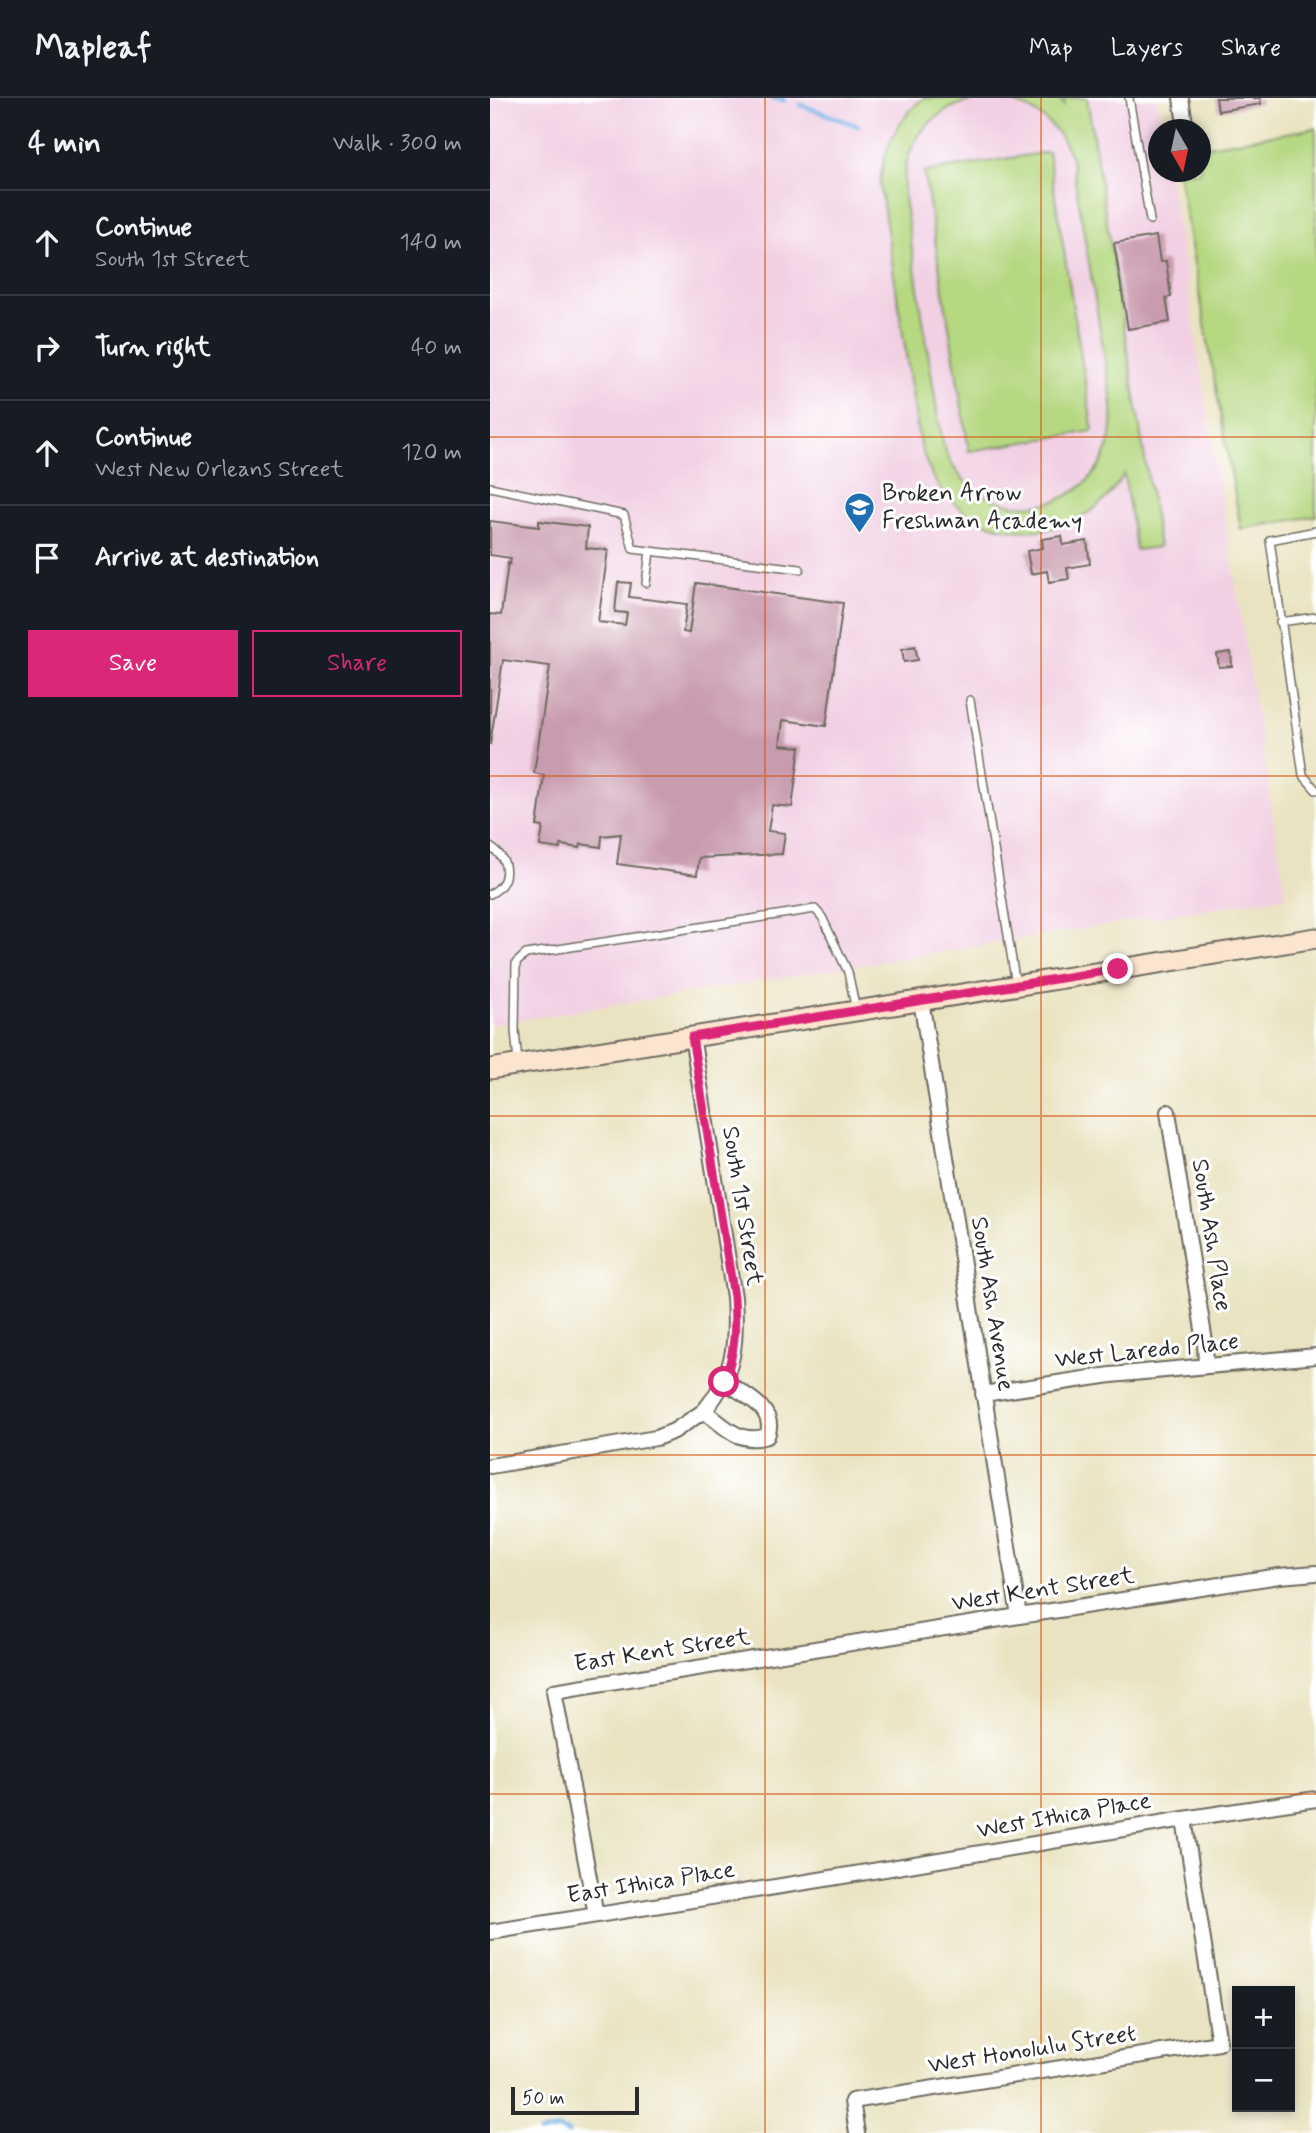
<!DOCTYPE html>
<meta charset="utf-8">
<style>
:root{--surface:#171b24;--page:#242831;--text:#f1f3f6;--muted:#9ea1a6;--line:#363941;--accent:#db2777}
body{margin:0;font-family:Mynerve,sans-serif;background:var(--page);color:var(--text)}
.controls{position:absolute;right:21px;bottom:21px;display:grid;overflow:hidden;border-radius:0px;box-shadow:0 4px 10px #0003}
.controls button{width:63px;height:63px;display:grid;place-items:center;padding:0;border:0;border-bottom:2px solid var(--line);background:var(--surface);color:var(--text);font:35px sans-serif}
.compass{position:absolute;left:658px;top:21px;width:63px;height:63px;border-radius:50%;background:var(--surface);box-shadow:0 4px 10px #0003;rotate:171deg}
.scale{position:absolute;left:21px;bottom:18px;width:128px;box-sizing:border-box;padding-left:7px;border:4px solid #2b2b2b;border-top:0;font-size:19px;line-height:24px;white-space:nowrap;color:#2b2b2b;-webkit-text-stroke:5px #fff;paint-order:stroke}
.stop{position:absolute;width:21px;height:21px;margin:-16px;border:5px solid #db2777;border-radius:50%;background:#fff}
.stop.end{background:#db2777;border-color:#fff;box-shadow:0 2px 7px #0008}
.list{margin:0;padding:0;list-style:none}
h2{display:flex;justify-content:space-between;align-items:center;height:91px;margin:0;padding:0 28px;font-size:30px}
h2 small{font-size:23px;font-weight:400;color:var(--muted)}
.list li{display:grid;grid-template-columns:46px 1fr auto;gap:21px;align-items:center;box-sizing:border-box;height:105px;padding:0 28px;border-top:2px solid var(--line)}
.list b{display:block;font-size:26px;white-space:nowrap}
.list p{margin:0;font-size:23px;white-space:nowrap;color:var(--muted)}
.list em{font-size:23px;font-style:normal;color:var(--muted)}
.actions{display:flex;gap:14px;padding:21px 28px}
.actions a{flex:1;padding:16px 0;border:2px solid var(--accent);border-radius:0px;text-align:center;font-size:24px;color:var(--accent)}
.actions .main{background:var(--accent);color:#fff}
.icon{flex:none;width:38px;height:38px;fill:none;stroke:currentColor;stroke-width:2;stroke-linecap:round;stroke-linejoin:round}
.map{position:relative;flex:none;width:826px;height:2035px;overflow:hidden}
header{display:flex;align-items:center;gap:42px;box-sizing:border-box;height:98px;padding:0 35px;background:var(--surface);border-bottom:2px solid var(--line)}
header strong{font-size:33px}
nav{display:flex;gap:38px;margin-inline-start:auto;font-size:24px}
main{display:flex}
aside{flex:1;background:var(--surface)}
.map>svg:first-child{display:block}
.built{fill:#f1d0e3}
.green{fill:#b5d881;stroke:#708256;stroke-width:2;fill-rule:evenodd}
.lines{fill:none;stroke-linecap:round;stroke-linejoin:round}
.stream{stroke:#76b1e7;stroke-width:5}
.building{fill:#c99baf}
.lane-casing{stroke:#6e6b60;stroke-width:10}
.street-casing{stroke:#6e6b60;stroke-width:18}
.secondary-casing{stroke:#6e6b60;stroke-width:23}
.lane{stroke:#fff;stroke-width:7}
.street{stroke:#fff;stroke-width:14}
.secondary{stroke:#fce5cf;stroke-width:19}
.route{stroke:#db2777;stroke-width:9}
.grid{fill:none;stroke:#d5540f;stroke-width:2;stroke-opacity:0.55}
.labels{text-anchor:middle;dominant-baseline:central;stroke-width:6;stroke-linejoin:round;paint-order:stroke}
.poi-label{font-size:24px;fill:#2b2b2b;stroke:#fff;text-anchor:start}
.street-label{font-size:24px;fill:#2b2b2b;stroke:#fff}
</style>
<header>
<strong>Mapleaf</strong>
<nav><a>Map</a><a>Layers</a><a>Share</a></nav>
</header>
<main>
<aside>
<h2>4 min<small>Walk · 300 m</small></h2>
<ul class="list">
<li><svg class="icon" aria-label="ahead" viewBox="0 0 24 24"><path d="M12 20V5M6 11l6-6 6 6"/></svg><div><b>Continue</b><p>South 1st Street</p></div><em>140 m</em></li>
<li><svg class="icon" aria-label="right" viewBox="0 0 24 24"><path d="M7 20v-9h11M14 6l5 5-5 5"/></svg><div><b>Turn right</b></div><em>40 m</em></li>
<li><svg class="icon" aria-label="ahead" viewBox="0 0 24 24"><path d="M12 20V5M6 11l6-6 6 6"/></svg><div><b>Continue</b><p>West New Orleans Street</p></div><em>120 m</em></li>
<li><svg class="icon" aria-label="arrive" viewBox="0 0 24 24"><path d="M6 21V4h12l-3 4 3 4H6"/></svg><div><b>Arrive at destination</b></div></li>
</ul>
<div class="actions"><a class="main">Save</a><a>Share</a></div>
</aside>
<div class="map">
<svg width="826" height="2035" viewBox="0 0 826 2035">
<rect width="100%" height="100%" fill="#fff"/>
<filter id="ink" filterUnits="userSpaceOnUse"><feTurbulence type="fractalNoise" baseFrequency=".0143" numOctaves="2"/><feDisplacementMap in="SourceGraphic" scale="14" xChannelSelector="R" yChannelSelector="G"/><feConvolveMatrix kernelMatrix="1 2 1 2 8 2 1 2 1" color-interpolation-filters="sRGB"/></filter>
<filter id="wash" filterUnits="userSpaceOnUse"><feTurbulence type="fractalNoise" baseFrequency=".00686" numOctaves="4" result="noise"/><feDisplacementMap in="SourceGraphic" scale="28" xChannelSelector="R" yChannelSelector="G"/><feGaussianBlur stdDeviation="1.57" result="paint"/><feColorMatrix in="noise" values="0 0 0 0 0 0 0 0 0 0 0 0 0 0 0 0 0 1.4 0 .05"/><feComposite in="paint" operator="in"/></filter>
<g filter="url(#wash)">
<rect width="100%" height="100%" fill="#eae3c1"/>
<!-- built -->
<path class="built" d="M0,0H667L672,31L668,32V74H679L796,798L0,927Z"/>
<!-- green -->
<path class="green" d="M433,0H567L574,7V0H597L669,449L646,452L634,376C625,389 616,403 602,412C554,448 481,436 447,386C438,372 433,357 429,341L390,86C393,51 406,24 433,0ZM501,0C539,4 566,23 581,58L621,297C623,317 624,337 616,355C589,420 497,426 461,365C453,351 451,335 448,319L414,100C410,43 444,4 501,0Z
M826,30V418L751,431L688,74H710L711,49Z
M558,54L603,333L479,353L434,74Z"/>
<g class="lines">
<!-- stream -->
<path class="stream" d="M283,0L294,2
M311,7L368,28
M50,2035L69,2031L78,2035"/>
</g>
<g id="blocks">
<!-- building -->
<path class="building" d="M726,0H770L771,6L728,13Z
M666,138L670,164L676,163L681,199L676,200L680,224L638,231L624,145Z
M0,423L49,429V423L98,429L96,450L118,452L108,524L135,527L137,515L125,514L128,484L141,485L139,499L197,506L193,534L199,535L206,485L353,505L336,628L293,622L290,647L310,649L302,709L282,707L278,733L295,735L292,756L209,760L207,777L127,766L131,736L112,738L111,749L91,746L90,750L71,747L70,751L50,748L53,729L47,728L54,677L44,675L60,568L13,562L0,647V516L11,517L18,465L20,466L21,460L0,457Z
M572,438L573,447L597,443L600,466L577,470L579,481L559,484L557,473L541,476L537,453L553,450L552,441Z
M425,548L428,562L414,564L412,551Z
M741,554L742,568L729,569L727,556Z"/>
</g>
</g>
<g filter="url(#ink)">
<use href="#blocks" fill-opacity="0" stroke="#6e6b60" stroke-width="2"/>
<g class="lines">
<defs>
<path id="lane" d="M639,0L660,122
M0,389L134,417L143,451L310,471
M826,433L780,442L813,677L826,692
M156,485L160,453
M790,524L826,519
M480,602L526,887
M0,749C21,762 21,785 0,796
M28,965L25,932L26,865L36,856L325,811L332,819L358,874L366,912"/>
<path id="street" d="M691,0L696,32
M431,902L529,1518
M202,938L244,1199C247,1245 245,1276 214,1313
M678,1014L715,1244L716,1268
M493,1296L621,1277L826,1258
M0,1368L166,1340L184,1333L214,1313C236,1329 249,1347 277,1338C288,1311 253,1296 235,1284
M106,1817L64,1593L529,1518L789,1478L826,1475
M0,1834L329,1782L694,1721L826,1701
M367,2035L362,2003L729,1945L694,1721"/>
<path id="secondary" d="M0,971L826,840"/>
</defs>
<!-- lane casing -->
<use href="#lane" class="lane-casing"/>
<!-- street casing -->
<use href="#street" class="street-casing"/>
<!-- secondary casing -->
<use href="#secondary" class="secondary-casing"/>
<!-- lane -->
<use href="#lane" class="lane"/>
<!-- street -->
<use href="#street" class="street"/>
<!-- secondary -->
<use href="#secondary" class="secondary"/>
</g>
</g>
<g class="lines" filter="url(#ink)">
<!-- route -->
<path class="route" d="M234,1284C245,1255 246,1229 244,1199L202,939L628,871"/>
</g>
<!-- grid -->
<path class="grid" d="M275,0V2035M551,0V2035M0,339H826M0,678H826M0,1018H826M0,1357H826M0,1696H826"/>
<!-- icons -->
<defs>
<symbol id="school-pin" viewBox="-11 -11 22 30"><path d="M0 17L-7.5 6A9.5 9.5 0 1 1 7.5 6Z" fill="#1f6fb2" stroke="#fff"/><path d="M0-5L7-2L0 1L-7-2ZM-4 1L0 2.5L4 1V4Q0 6-4 4Z" fill="#fff"/></symbol>
</defs>
<g fill-rule="evenodd">
<use href="#school-pin" x="352" y="392" width="35" height="47"/>
</g>
<g class="labels">
<!-- poi labels -->
<g class="poi-label">
<text x="392" y="395">Broken Arrow<tspan x="392" dy="28">Freshman Academy</tspan></text>
</g>
<!-- street labels -->
<g class="street-label">
<text transform="translate(252 1108) rotate(81)">South 1st Street</text>
<text transform="translate(721 1137) rotate(81)">South Ash Place</text>
<text transform="translate(502 1206) rotate(81)">South Ash Avenue</text>
<text transform="translate(657 1253) rotate(-6)">West Laredo Place</text>
<text transform="translate(553 1492) rotate(-9)">West Kent Street</text>
<text transform="translate(172 1553) rotate(-9)">East Kent Street</text>
<text transform="translate(574 1718) rotate(-10)">West Ithica Place</text>
<text transform="translate(161 1785) rotate(-9)">East Ithica Place</text>
<text transform="translate(542 1952) rotate(-9)">West Honolulu Street</text>
</g>
</g>
</svg>
<div class="controls">
<button>+</button>
<button>−</button>
</div>
<svg class="compass" viewBox="-18 -18 36 36"><path d="M0-13l5 13h-10z" fill="#e53935"/><path d="M0 13l5-13h-10z" fill="#9ea1a6"/></svg>
<div class="scale">50 m</div>
<div class="stop" style="left:234px;top:1284px"></div>
<div class="stop end" style="left:628px;top:871px"></div>
</div>
</main>
